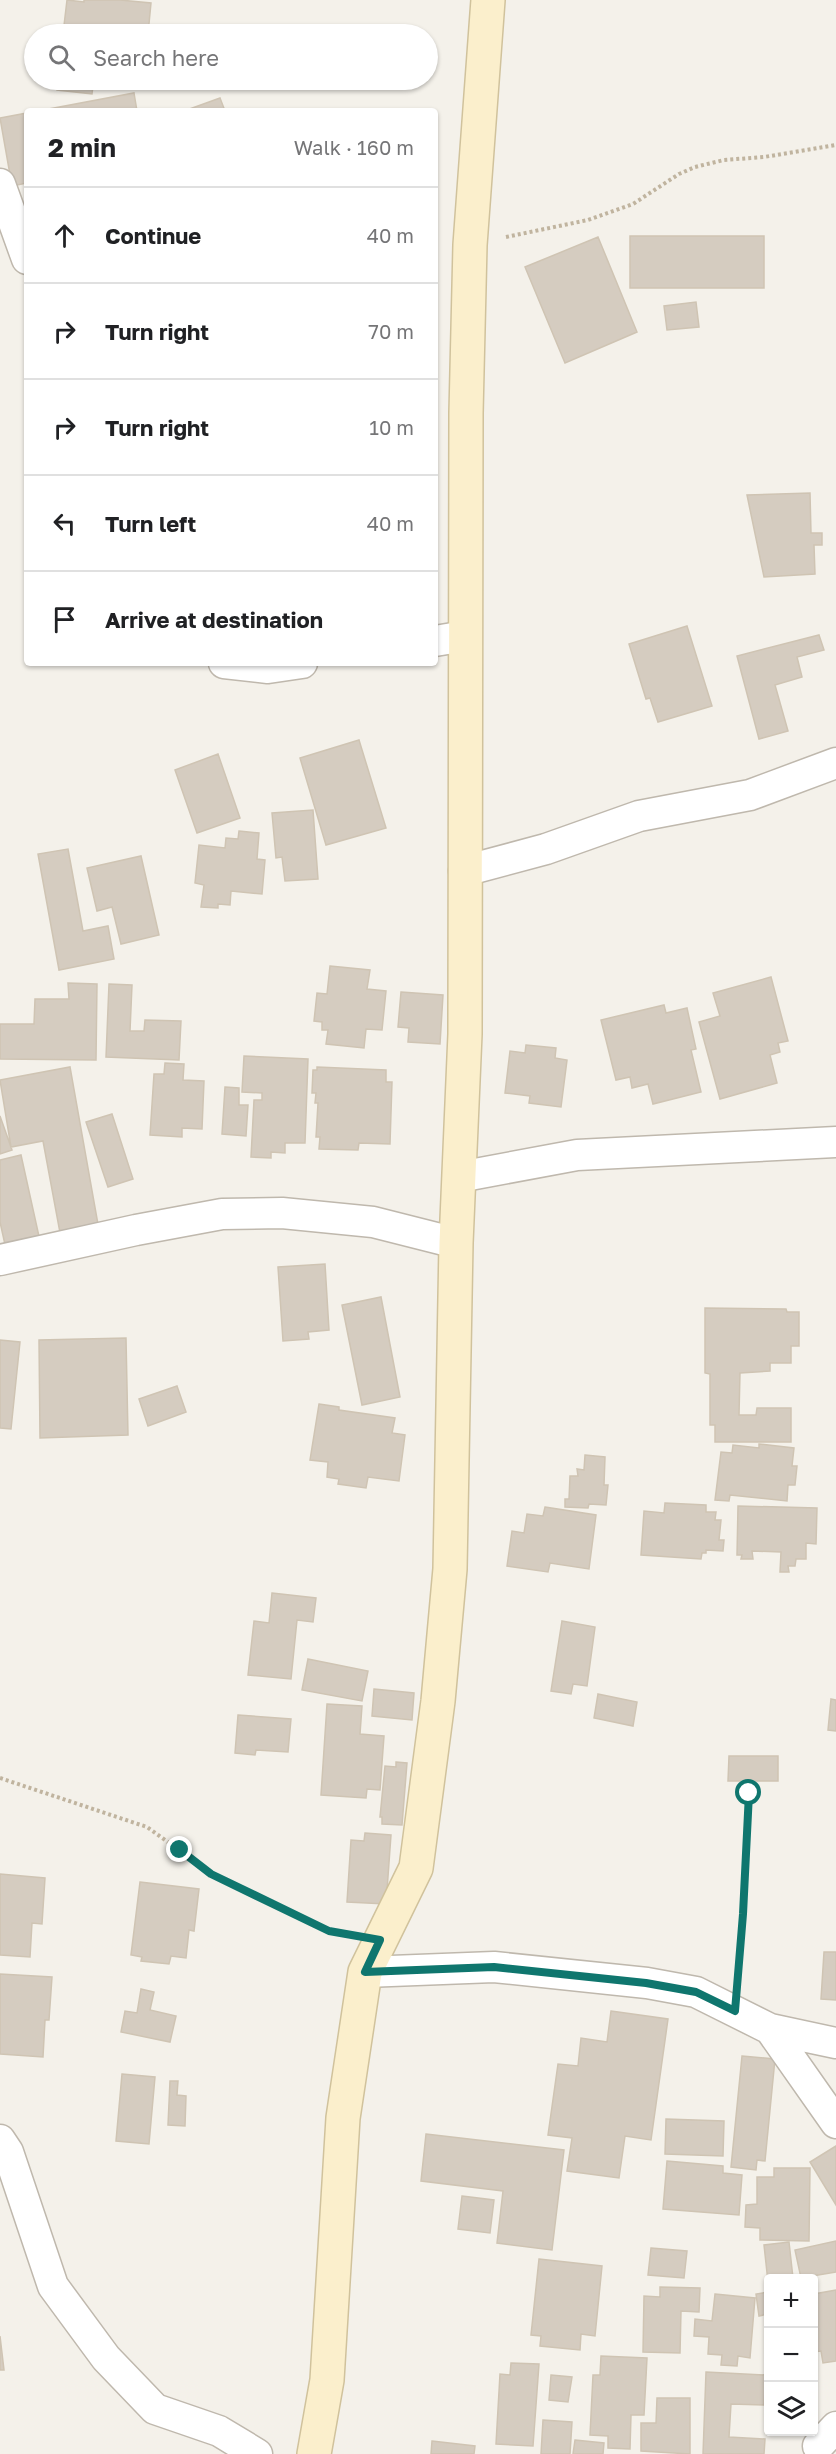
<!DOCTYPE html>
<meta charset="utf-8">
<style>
:root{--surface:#fff;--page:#f6f6f6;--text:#202124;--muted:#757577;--line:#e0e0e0}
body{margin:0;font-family:"Golos Text",sans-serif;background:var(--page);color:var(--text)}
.controls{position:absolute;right:18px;bottom:18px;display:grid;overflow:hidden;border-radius:6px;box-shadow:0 2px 4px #0004}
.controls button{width:54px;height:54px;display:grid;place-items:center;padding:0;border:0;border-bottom:2px solid var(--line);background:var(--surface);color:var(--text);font:30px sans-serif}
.stop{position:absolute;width:18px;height:18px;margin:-14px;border:4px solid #0f766e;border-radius:50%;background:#fff}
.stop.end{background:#0f766e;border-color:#fff;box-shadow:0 2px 6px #0008}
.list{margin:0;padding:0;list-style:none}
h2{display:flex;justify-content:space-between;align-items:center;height:78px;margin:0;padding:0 24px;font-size:26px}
h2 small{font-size:20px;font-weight:400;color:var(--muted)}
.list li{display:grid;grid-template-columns:39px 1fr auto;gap:18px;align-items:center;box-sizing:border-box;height:96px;padding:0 24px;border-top:2px solid var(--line)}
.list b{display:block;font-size:22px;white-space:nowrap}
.list em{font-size:20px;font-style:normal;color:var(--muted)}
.icon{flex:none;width:33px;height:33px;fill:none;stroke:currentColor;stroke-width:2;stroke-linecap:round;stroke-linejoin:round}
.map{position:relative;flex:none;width:836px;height:2454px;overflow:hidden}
.search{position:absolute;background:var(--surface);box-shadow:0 2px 4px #0004;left:24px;top:24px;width:414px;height:66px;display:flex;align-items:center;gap:15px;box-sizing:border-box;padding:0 21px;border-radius:33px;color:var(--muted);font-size:22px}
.panel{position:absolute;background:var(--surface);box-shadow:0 2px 4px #0004;left:24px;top:108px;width:414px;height:558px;border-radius:6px}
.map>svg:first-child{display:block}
.building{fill:#d5ccc0;stroke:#cfc4b3;stroke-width:1.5}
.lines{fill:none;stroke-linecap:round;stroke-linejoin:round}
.minor-casing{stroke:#bfb8ad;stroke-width:33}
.secondary-casing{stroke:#d0c29c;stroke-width:36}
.path{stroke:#c0b49f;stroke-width:4;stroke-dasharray:3 3;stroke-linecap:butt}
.minor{stroke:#fff;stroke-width:30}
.secondary{stroke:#fbefcc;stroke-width:33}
.route{stroke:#0f766e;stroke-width:8}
</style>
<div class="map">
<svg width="836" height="2454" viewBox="0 0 836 2454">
<rect width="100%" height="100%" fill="#f4f1ea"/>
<!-- building -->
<path class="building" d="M67,0L84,2V0H120L151,3L148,34H63Z
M58,80H118L117,88L93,86L92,94L57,90Z
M134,93L137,111H38Z
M220,98L225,111H184Z
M27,113V183L12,186L0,118Z
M630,236H764V288H630Z
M598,237L637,332L565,363L525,267Z
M696,302L699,327L667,330L664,306Z
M810,493L811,533H822V545H814L815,574L764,577L747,495Z
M687,626L712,706L658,722L650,698L646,699L629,644Z
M819,635L824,650L797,657L802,677L775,685L788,731L759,739L737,656Z
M359,740L386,828L326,845L300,758Z
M218,754L240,818L197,833L175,770Z
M313,810L318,879L285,881L282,857L276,858L272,813Z
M239,831L259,833L257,859L265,860L262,894L231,891L230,905L218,904V908L201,907L204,885L195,883L199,845L225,848L226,838L238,839Z
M68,849L83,931L108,926L114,959L59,970L38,854Z
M141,856L159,935L121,944L112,907L97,911L87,868Z
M330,966L370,970L367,989L386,991L382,1030L366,1029L364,1048L326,1044L328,1030H322V1022L314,1021L317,993L327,994Z
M771,977L788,1041L778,1043L780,1052L770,1055L777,1083L720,1099L699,1022L720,1016L713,993Z
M68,983L97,984L96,1060L0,1059V1024H34L35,999H69Z
M109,984L132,985L130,1031H144L145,1020L181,1021L179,1060L106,1057Z
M401,992L443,995L440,1044L408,1042L409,1028L398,1027Z
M664,1005L666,1013L687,1008L696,1049L691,1050L701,1092L653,1104L648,1084L632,1088L630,1077L616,1080L601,1020Z
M526,1045L556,1048L555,1058L567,1060L561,1107L529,1103L530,1096L505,1093L510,1051L525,1053Z
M244,1056L308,1059L305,1143H285V1153L271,1152V1158L251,1157L254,1100H262V1093L242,1092Z
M165,1063L184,1064L183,1080L204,1081L202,1129L182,1128V1137L150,1135L154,1074H164Z
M70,1067L99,1230L61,1238L43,1141L11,1147L0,1080Z
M317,1067L386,1070V1082H392L390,1144L359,1143L358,1150L319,1149L320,1137H316L318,1103H315L316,1093H312L313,1070H317Z
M225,1087L239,1088V1105H248L246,1136L222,1134Z
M112,1114L133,1179L108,1187L86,1122Z
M0,1116L12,1150L0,1154Z
M21,1155L40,1241L6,1249L0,1222V1160Z
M325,1264L329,1330L308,1332L309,1339L283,1341L278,1267Z
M381,1297L400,1397L362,1405L342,1305Z
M705,1308L786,1309L787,1312H799V1346H791V1363H770V1371L740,1373L739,1415H756L757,1408H791V1442H715V1425H710V1374L705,1373Z
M126,1338L128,1435L40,1438L39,1340Z
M0,1340L20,1342L11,1429L0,1428Z
M177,1386L186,1412L148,1426L139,1399Z
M319,1404L339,1407V1410L395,1418L392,1433L405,1435L399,1481L368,1477L366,1488L338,1484L339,1479L327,1477L328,1462L310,1460Z
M759,1444L794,1448L792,1466H797L795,1485H788L787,1501L730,1495L729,1501L715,1500L721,1452L732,1453L733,1445L759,1448Z
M585,1455L605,1457L604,1485H608L606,1505L589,1504L588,1508L565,1507V1499H569L570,1476H578L577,1469L584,1470Z
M665,1503L706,1505V1512H716L715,1520H721L719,1540H724L723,1551L706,1550V1553H702L701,1559L641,1555L644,1511L664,1513Z
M738,1506L817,1508L816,1544L806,1543V1559H796L795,1566H788L789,1572H780L781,1552L752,1551L753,1559H741L742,1555H737Z
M545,1507L596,1515L589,1569L550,1563L548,1572L507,1566L512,1531L524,1533L527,1514L543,1516Z
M272,1593L316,1598L313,1622L297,1620L291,1679L248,1675L254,1621L269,1623Z
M562,1621L595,1627L587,1686L573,1684L571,1694L551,1691Z
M308,1659L368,1671L362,1701L302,1690Z
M374,1689L414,1693L412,1720L372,1716Z
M598,1694L637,1702L633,1726L594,1718Z
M831,1699L836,1700V1731L828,1730Z
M327,1704L362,1706L360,1734L384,1736L380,1790L367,1789L366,1798L321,1795Z
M238,1715L291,1719L288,1752L256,1750L255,1755L235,1753Z
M729,1756H778V1781H728Z
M396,1762L407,1763L402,1825L382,1824V1817H380L385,1766L396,1767Z
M365,1833L391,1835L386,1904L347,1902L351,1840L364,1841Z
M0,1874L45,1878L42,1924L32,1923L30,1957L0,1955Z
M140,1882L199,1889L194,1931L189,1930L186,1958L171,1956L169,1964L141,1961L142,1957L131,1955Z
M824,1952H836V2000L821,1999Z
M0,1974L52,1977L49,2020H45L43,2057L0,2054Z
M141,1989L154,1992L150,2010L176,2016L170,2042L121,2032L125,2011L137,2013Z
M611,2011L668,2019L651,2140L625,2136L619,2178L567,2171L572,2138L548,2135L558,2064L578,2066L581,2038L607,2042Z
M742,2056L775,2059L765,2161L757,2160L756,2170L731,2167Z
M122,2074L155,2077L149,2144L116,2141Z
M170,2081H178L177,2095L186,2096L185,2126L168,2125Z
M666,2119L724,2121L723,2156L665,2154Z
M426,2134L564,2150L552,2250L497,2243L503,2191L421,2181Z
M836,2146V2205L810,2162Z
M667,2161L723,2166V2173L742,2175L739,2215L663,2209Z
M774,2168H810L809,2241L760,2240V2228L745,2227L746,2205L757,2204V2177H774Z
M462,2196L494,2200L490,2233L458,2229Z
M836,2241V2272L801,2278L795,2250Z
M789,2242L793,2278H768V2282L764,2245Z
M651,2248L687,2251L684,2278L648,2275Z
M539,2259L602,2266L595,2336L581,2334L580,2350L540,2346L541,2336L531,2335Z
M660,2287L700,2288L699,2312L681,2311L680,2353L643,2352L644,2296L660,2297Z
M836,2290V2361L823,2363L821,2351L814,2352V2294Z
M768,2292V2314L759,2316L756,2294Z
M715,2294L755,2298L750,2358L738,2356L737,2366L721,2365L722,2355L708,2354L709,2337L694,2336L695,2319L712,2321Z
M0,2336L4,2370H0Z
M601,2356L647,2358L644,2415H631L630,2449L608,2448V2436L590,2435L593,2375H600Z
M511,2363L539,2364L533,2446L496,2444L500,2374L510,2375Z
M706,2372L766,2375L764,2405L731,2404L729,2437L765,2439L764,2454H703Z
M551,2375L572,2377L568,2402L549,2400Z
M814,2390H817L816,2411H814Z
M657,2398H690V2454L641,2451V2423H656Z
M543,2420L572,2422L570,2454H541Z
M575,2440L604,2443L603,2454H573Z
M432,2441L475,2446L474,2454H431Z"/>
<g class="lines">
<defs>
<path id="minor" d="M0,184L27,259
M435,641L465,636
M224,663L268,668L302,663
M464,871L546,849L639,816L750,795L836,763
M459,1177L577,1155L836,1142
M0,1260L136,1230L222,1214L282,1213L373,1222L456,1243
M365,1972L494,1967L647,1983L696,1992L770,2029L836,2043
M770,2029L836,2123
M0,2140L8,2152L53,2286L106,2358L155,2409L219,2431L257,2454
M818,2446L836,2427"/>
<path id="secondary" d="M314,2454L327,2380L343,2118L365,1972L416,1868L438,1701L450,1569L456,1243L465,1034L466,413L470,245L488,0"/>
</defs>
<!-- minor casing -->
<use href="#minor" class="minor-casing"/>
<!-- secondary casing -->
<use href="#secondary" class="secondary-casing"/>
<!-- path -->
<path class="path" d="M506,237L588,220L633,204L679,174L695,167L724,160L764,157L836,145
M0,1778L147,1827L211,1873L329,1931L344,1934
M738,1974L749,1793"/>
<!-- minor -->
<use href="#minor" class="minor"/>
<!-- secondary -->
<use href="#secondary" class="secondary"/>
</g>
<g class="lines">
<!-- route -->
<path class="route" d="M180,1850L211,1874L329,1931L380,1940L365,1972L494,1967L646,1983L696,1992L735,2011L743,1914L749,1793"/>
</g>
</svg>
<div class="controls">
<button>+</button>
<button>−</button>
<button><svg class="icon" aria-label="layers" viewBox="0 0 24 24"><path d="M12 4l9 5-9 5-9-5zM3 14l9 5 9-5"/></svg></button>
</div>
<div class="stop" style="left:749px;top:1793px"></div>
<div class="stop end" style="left:180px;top:1850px"></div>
<div class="search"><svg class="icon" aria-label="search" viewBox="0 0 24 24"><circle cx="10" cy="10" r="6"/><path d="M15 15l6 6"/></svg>Search here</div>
<section class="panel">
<h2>2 min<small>Walk · 160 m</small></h2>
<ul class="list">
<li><svg class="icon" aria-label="ahead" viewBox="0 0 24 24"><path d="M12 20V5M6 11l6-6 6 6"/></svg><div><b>Continue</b></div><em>40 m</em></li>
<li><svg class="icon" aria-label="right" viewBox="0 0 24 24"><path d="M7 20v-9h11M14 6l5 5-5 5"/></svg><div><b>Turn right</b></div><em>70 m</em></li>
<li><svg class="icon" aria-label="right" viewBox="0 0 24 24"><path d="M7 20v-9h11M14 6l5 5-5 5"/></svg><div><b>Turn right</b></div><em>10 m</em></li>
<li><svg class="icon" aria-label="left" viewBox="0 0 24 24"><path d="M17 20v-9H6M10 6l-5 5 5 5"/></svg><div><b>Turn left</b></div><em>40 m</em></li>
<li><svg class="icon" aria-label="arrive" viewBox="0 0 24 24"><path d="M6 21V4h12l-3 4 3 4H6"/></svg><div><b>Arrive at destination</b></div></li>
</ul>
</section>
</div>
